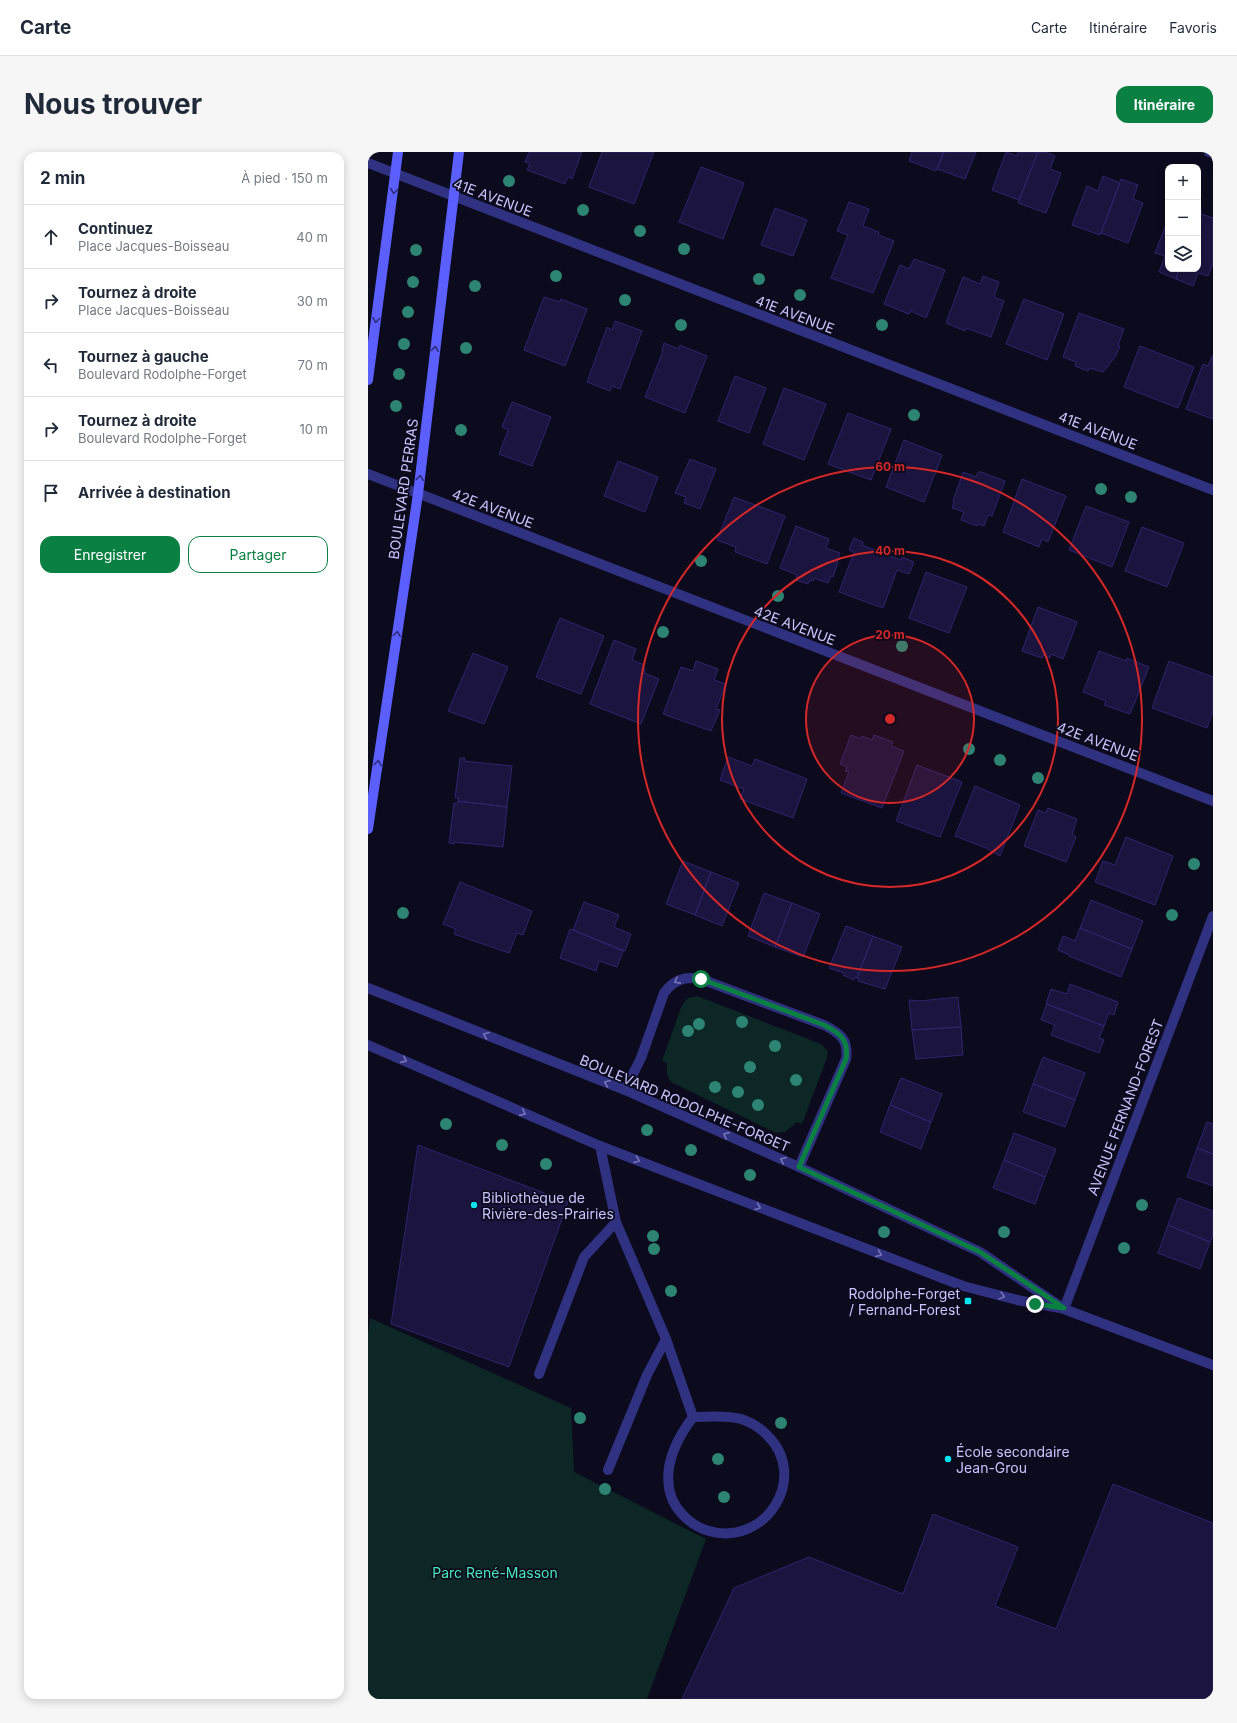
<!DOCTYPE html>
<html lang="fr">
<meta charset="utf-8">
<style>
:root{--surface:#fff;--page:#f6f6f7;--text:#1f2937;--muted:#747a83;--line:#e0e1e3;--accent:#0b8043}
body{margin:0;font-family:Inter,sans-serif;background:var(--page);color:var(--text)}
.controls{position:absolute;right:12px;top:12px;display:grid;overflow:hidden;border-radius:8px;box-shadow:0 2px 10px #0003}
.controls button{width:36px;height:36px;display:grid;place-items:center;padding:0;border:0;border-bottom:1px solid var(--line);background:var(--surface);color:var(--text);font:20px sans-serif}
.stop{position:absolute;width:12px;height:12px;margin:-9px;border:3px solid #0b8043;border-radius:50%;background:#fff}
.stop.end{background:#0b8043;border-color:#fff;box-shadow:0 1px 4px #0008}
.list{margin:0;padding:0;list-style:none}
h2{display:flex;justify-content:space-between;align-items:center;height:52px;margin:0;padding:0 16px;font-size:17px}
h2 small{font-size:13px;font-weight:400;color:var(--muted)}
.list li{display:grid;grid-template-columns:26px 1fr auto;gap:12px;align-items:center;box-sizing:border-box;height:64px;padding:0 16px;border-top:1px solid var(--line)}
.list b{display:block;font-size:15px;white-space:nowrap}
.list p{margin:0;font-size:13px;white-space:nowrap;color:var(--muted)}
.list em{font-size:13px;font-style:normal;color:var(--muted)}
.actions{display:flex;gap:8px;padding:12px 16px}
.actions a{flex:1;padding:9px 0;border:1px solid var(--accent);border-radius:12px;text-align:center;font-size:14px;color:var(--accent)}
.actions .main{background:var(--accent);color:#fff}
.icon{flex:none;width:22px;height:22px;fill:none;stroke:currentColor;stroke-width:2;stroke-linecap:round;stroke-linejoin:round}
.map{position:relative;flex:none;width:845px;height:1547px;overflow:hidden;border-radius:12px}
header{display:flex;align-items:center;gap:24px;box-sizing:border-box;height:56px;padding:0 20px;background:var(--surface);border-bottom:1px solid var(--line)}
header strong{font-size:19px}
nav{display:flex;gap:22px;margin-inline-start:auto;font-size:14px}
.intro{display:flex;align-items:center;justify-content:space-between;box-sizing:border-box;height:96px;padding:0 24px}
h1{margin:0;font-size:28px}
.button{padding:10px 18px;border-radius:12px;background:var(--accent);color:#fff;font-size:14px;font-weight:700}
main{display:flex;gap:24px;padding:0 24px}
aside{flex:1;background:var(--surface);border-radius:12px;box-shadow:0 2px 10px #0003}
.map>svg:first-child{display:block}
.green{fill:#0c2725}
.building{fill:#1b143f;stroke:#2f246d}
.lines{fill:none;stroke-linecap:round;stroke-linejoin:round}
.service{stroke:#303180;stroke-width:10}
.minor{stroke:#303180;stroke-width:10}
.tertiary{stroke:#303180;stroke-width:10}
.secondary{stroke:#5c5fff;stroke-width:10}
.tree{fill:#2d8473}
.oneway{stroke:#2c2c77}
.oneway2{stroke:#7574b9}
.route{stroke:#0b8043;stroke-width:5}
.ring{fill:none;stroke:#d62828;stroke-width:2}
.poi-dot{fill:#00e3f0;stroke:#0c0a1d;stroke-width:1.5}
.labels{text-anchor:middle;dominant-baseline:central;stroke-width:3.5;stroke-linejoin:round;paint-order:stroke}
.street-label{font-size:14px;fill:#c9c5ff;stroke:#0c0a1d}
.poi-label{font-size:14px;fill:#c9c5ff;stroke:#0c0a1d;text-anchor:start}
.park-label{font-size:14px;fill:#48e8b9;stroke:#0c0a1d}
.centre{fill:#d62828;stroke:#0c0a1d;stroke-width:2}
.ring-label{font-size:12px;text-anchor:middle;font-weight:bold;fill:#d62828;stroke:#0c0a1d;stroke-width:3.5;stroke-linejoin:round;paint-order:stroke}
</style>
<header>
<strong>Carte</strong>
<nav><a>Carte</a><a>Itinéraire</a><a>Favoris</a></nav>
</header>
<div class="intro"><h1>Nous trouver</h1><a class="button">Itinéraire</a></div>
<main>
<aside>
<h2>2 min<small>À pied · 150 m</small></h2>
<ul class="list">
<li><svg class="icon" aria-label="ahead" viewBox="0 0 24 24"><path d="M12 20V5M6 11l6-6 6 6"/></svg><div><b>Continuez</b><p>Place Jacques-Boisseau</p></div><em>40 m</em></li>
<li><svg class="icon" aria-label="right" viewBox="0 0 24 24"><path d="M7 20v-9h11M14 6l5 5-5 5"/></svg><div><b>Tournez à droite</b><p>Place Jacques-Boisseau</p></div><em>30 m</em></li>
<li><svg class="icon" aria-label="left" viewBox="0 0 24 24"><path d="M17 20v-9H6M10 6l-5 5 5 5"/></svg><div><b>Tournez à gauche</b><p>Boulevard Rodolphe-Forget</p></div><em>70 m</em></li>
<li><svg class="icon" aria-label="right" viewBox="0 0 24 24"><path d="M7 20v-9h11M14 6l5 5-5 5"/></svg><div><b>Tournez à droite</b><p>Boulevard Rodolphe-Forget</p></div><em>10 m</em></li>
<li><svg class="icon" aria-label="arrive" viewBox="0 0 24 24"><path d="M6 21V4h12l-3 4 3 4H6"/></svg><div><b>Arrivée à destination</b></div></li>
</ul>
<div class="actions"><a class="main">Enregistrer</a><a>Partager</a></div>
</aside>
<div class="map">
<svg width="845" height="1547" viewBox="0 0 845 1547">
<rect width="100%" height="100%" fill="#0c0a1d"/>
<!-- green -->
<path class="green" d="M329,844L453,892L460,899L459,906L434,972L429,970L417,980L408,981L303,930L299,923V911L294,909L314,853L320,846Z
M2,1166L203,1256L206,1320L338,1387L279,1547H0V1182Z"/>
<!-- building -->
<path class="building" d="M161,0H214L204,27L200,25L197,32L159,18L162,11L157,10Z
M234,0H286L266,52L221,35Z
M544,0H576L568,19L541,9Z
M576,0H608L597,27L569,17Z
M638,0L649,4L650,0H670L651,48L624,38Z
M670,0H677L687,4L682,17L693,21L678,61L650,51Z
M333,15L376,31L355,87L311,70Z
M735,24L752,31L732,83L704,73L719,34L730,39Z
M753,27L770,33L765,47L775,51L760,91L733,81Z
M481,50L501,57L495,74L511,80L510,83L526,89L505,141L463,126L480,83L469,79Z
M407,56L439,68L425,104L393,93Z
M830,57L834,59L830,71Z
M833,62L845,66V111L840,124L830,121L825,134L808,127L811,117H830V71Z
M800,67V117H811L808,127L791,120L797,104L787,101Z
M546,107L577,118L558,166L543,159L541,162L516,152L532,113L541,117Z
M615,124L631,130L626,145L636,149L623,185L598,176L597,179L578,171L595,125L612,132Z
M176,145L192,150L193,147L219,157L197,214L156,198Z
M656,147L696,162L679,208L638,192Z
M711,161L756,177L750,193L752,194L747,205L735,220L721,216L720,219L707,214L708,210L695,205Z
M247,169L274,179L252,237L244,234L242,239L219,230L239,175L244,178Z
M296,191L311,197L312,193L339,204L317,261L277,245L295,199L294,198Z
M772,194L826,215L810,256L756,235Z
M844,204H845V267L818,257L835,212L840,214Z
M367,224L398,236L381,281L350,269Z
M416,236L458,252L436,308L395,292Z
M144,250L183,265L164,314L131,302L140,278L134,275Z
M480,261L523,277L503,328L460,312Z
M536,288L574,303L556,350L518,335Z
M322,307L348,317L332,357L316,351L318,345L307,341Z
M250,309L290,325L277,360L236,344Z
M595,320L608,325L610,320H613L637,329L624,364L620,363L616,374L610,372L609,374L593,368L596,360L584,356L586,350L585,349Z
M654,327L698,344L680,390L674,387L671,395L635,380Z
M366,345L417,364L399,412L367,400L368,395L349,388Z
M718,354L761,370L744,415L701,398Z
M428,374L461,387L458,396L472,401L469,410H470L465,425L463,424L460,431L446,426L445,429L442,428L440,432L428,428L429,423L412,416Z
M774,375L816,391L799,435L757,419Z
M486,386L495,390L494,393L533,408L534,405L546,410L541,422L529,418L515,456L471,440L486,400L481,398Z
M558,420L599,435L581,481L541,466Z
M670,455L709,470L695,507L683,502L682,506L675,503L674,506L654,499Z
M192,466L236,484L213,542L168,525Z
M246,488L268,497L264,508L274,512L277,518L276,521L291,527L273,572L222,552Z
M731,499L758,509L759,506L781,515L762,562L736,553L738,549L715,540Z
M105,501L140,515L116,572L80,559Z
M328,509L350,517L346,528L358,532L348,557L352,558L343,579L295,562L313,515L325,519Z
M801,509L845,525V559L839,576L784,556Z
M483,583L493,587L494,584L504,588L506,583L525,590L523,594L536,599L514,656L473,641L481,620L477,619L479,615L472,612Z
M360,605L384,614L387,607L439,627L425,666L372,647L376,637L352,628Z
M92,606H97L96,609L144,614L139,655L90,649L91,646H87Z
M549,613L594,630L572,685L528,669Z
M607,634L652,653L632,704L618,696L587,684Z
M90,649L139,655L135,695L86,690V692L81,691L86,651H90Z
M680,656L709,667L704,683L708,685L698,710L656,694L670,658L678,661Z
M758,685L805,704L787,753L727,730L735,709L747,713Z
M315,709L343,720L327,763L298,752Z
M343,720L371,731L354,774L327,763Z
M92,730L164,759L155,783L149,781L141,801L86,782L88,777L75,772Z
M396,741L424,751L407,795L380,784Z
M723,748L775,769L764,797L712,776Z
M216,750L251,763L246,775L263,782L257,799L205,778Z
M424,751L452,762L435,805L407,795Z
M478,774L505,784L489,826L487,825L486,828L475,823L476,821L461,816Z
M712,776L764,797L753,825L701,804L702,803L690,798L695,784L707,789Z
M202,777L255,799L249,815L231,809L228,819L192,806Z
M505,784L534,795L517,837L490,829L491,827L489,826Z
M702,832L750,850L746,863L741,861L736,874L678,852L683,837L699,842Z
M590,845L593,875L544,878L541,848L552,849Z
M679,852L736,874L731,886L736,888L731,901L683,883L687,873L673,868Z
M593,875L595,903L548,907L544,878Z
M675,905L717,921L707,948L665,932Z
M533,926L574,942L563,970L522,953Z
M665,932L707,948L697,975L655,960Z
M522,953L563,970L553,997L512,980Z
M839,970L845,972V1002L829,996Z
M646,981L688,997L677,1025L636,1008Z
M50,993L200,1050L141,1215L23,1172Z
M829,996L845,1002V1034L819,1025Z
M636,1008L677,1025L667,1052L625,1036Z
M810,1046L845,1059V1083L842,1090L800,1073Z
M800,1073L842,1090L832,1117L790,1101Z
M745,1332L845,1371V1547H314L366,1436L441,1405L535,1442L565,1362L650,1395L627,1454L688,1477Z"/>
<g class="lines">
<!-- service -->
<path class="service" d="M232,994L248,1070L298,1187L325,1265
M171,1222L216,1105L248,1070
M325,1265C340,1265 358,1263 373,1267C383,1270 392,1276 399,1283C442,1325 398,1395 341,1379C326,1375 312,1363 305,1349C292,1319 307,1289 325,1265Z
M240,1318L279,1223L298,1187"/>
<!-- minor -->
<path class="minor" d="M841,0L845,1
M0,11L845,338
M0,322L845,649
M257,938L273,906L296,841C306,828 316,824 333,827L456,873C472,881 481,888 478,907L431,1015
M696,1157L845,764"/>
<!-- tertiary -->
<path class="tertiary" d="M0,836L257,938L431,1015L612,1100L696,1157L845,1213
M0,893L232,994L595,1134L649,1148L692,1156"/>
<!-- secondary -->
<path class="secondary" d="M0,228L30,0
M0,677L50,342L91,0"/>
</g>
<!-- trees -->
<g class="tree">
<circle cx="141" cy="29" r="6"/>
<circle cx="215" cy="58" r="6"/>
<circle cx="272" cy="79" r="6"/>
<circle cx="316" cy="97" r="6"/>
<circle cx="48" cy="98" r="6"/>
<circle cx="188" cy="124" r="6"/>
<circle cx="391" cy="127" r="6"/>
<circle cx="45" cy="130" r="6"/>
<circle cx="107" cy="134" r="6"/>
<circle cx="432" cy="143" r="6"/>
<circle cx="257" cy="148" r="6"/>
<circle cx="40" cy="160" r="6"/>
<circle cx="313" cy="173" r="6"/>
<circle cx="514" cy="173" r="6"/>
<circle cx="36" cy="192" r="6"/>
<circle cx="98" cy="196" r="6"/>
<circle cx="31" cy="222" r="6"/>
<circle cx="28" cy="254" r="6"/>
<circle cx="546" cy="263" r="6"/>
<circle cx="93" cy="278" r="6"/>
<circle cx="733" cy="337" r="6"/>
<circle cx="763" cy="345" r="6"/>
<circle cx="333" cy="409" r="6"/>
<circle cx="410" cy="444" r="6"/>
<circle cx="295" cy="480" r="6"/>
<circle cx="534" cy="494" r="6"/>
<circle cx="601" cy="597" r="6"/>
<circle cx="632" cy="608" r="6"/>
<circle cx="670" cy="626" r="6"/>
<circle cx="826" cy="712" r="6"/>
<circle cx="35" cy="761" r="6"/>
<circle cx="804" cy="763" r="6"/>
<circle cx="374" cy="870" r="6"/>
<circle cx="331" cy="872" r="6"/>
<circle cx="320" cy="879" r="6"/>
<circle cx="407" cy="894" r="6"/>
<circle cx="382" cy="915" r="6"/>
<circle cx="428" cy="928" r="6"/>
<circle cx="347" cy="935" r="6"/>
<circle cx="370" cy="940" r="6"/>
<circle cx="390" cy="953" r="6"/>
<circle cx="78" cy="972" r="6"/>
<circle cx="279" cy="978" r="6"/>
<circle cx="134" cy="993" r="6"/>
<circle cx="323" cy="998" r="6"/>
<circle cx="178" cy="1012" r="6"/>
<circle cx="382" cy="1023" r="6"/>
<circle cx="774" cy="1053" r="6"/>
<circle cx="516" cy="1080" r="6"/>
<circle cx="636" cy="1080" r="6"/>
<circle cx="285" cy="1084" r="6"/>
<circle cx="756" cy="1096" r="6"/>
<circle cx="286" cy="1097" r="6"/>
<circle cx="303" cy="1139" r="6"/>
<circle cx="212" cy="1266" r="6"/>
<circle cx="413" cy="1271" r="6"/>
<circle cx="350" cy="1307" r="6"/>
<circle cx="237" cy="1337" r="6"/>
<circle cx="356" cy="1345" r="6"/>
</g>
<!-- one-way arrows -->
<defs><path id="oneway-chevron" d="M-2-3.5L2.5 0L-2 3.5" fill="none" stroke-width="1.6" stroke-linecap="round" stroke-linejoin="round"/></defs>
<g class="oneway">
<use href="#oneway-chevron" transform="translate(26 39) rotate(98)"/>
<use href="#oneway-chevron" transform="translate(8 168) rotate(98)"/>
<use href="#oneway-chevron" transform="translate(67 197) rotate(-83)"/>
<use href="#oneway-chevron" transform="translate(52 326) rotate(-83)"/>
<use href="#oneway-chevron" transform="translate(29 482) rotate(-82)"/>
<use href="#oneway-chevron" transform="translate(10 611) rotate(-82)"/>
</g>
<g class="oneway2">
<use href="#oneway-chevron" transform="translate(309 829) rotate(152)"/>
<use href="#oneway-chevron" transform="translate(118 883) rotate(-158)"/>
<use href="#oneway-chevron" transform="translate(36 908) rotate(24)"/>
<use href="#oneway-chevron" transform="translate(239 931) rotate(-158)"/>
<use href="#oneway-chevron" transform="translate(155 961) rotate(24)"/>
<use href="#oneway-chevron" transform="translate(358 983) rotate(-156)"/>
<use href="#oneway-chevron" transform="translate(269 1008) rotate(21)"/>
<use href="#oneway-chevron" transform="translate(415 1008) rotate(-157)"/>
<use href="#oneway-chevron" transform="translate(390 1055) rotate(21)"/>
<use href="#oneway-chevron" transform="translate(511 1102) rotate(21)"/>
<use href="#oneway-chevron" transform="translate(634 1144) rotate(15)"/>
</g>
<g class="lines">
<!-- route -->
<path class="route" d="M333,827L456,873C472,881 481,888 478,907L431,1015L612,1100L696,1156L667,1152"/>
</g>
<!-- distance rings -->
<circle cx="522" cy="567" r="84" fill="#d62828" fill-opacity=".12"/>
<g class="ring">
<circle cx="522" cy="567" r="84"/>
<circle cx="522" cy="567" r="168"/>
<circle cx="522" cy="567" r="252"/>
</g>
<!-- markers -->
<g class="poi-dot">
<circle cx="106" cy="1053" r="4"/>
<rect x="596" y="1145" width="8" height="8" rx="2"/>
<circle cx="580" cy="1307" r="4"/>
</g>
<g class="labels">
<!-- street labels -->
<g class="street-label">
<text transform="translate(125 45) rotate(21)">41E AVENUE</text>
<text transform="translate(427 162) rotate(21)">41E AVENUE</text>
<text transform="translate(730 278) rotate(21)">41E AVENUE</text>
<text transform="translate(35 337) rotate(-82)">BOULEVARD PERRAS</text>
<text transform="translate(125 356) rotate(21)">42E AVENUE</text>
<text transform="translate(427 473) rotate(21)">42E AVENUE</text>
<text transform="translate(730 589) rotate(21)">42E AVENUE</text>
<text transform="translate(317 951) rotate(23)">BOULEVARD RODOLPHE-FORGET</text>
<text transform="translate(757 955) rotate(-69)">AVENUE FERNAND-FOREST</text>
</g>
<!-- poi labels -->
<g class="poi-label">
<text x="114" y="1045">Bibliothèque de<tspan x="114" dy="16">Rivière-des-Prairies</tspan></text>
<text x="592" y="1141" text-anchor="end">Rodolphe-Forget<tspan x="592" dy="16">/ Fernand-Forest</tspan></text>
<text x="588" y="1299">École secondaire<tspan x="588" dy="16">Jean-Grou</tspan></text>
</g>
<!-- park labels -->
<g class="park-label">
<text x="127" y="1420">Parc René-Masson</text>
</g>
</g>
<circle cx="522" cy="567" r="6" class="centre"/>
<g class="ring-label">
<text x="522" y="319">60 m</text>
<text x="522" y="403">40 m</text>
<text x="522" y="487">20 m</text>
</g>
</svg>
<div class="controls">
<button>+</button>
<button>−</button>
<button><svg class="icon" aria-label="layers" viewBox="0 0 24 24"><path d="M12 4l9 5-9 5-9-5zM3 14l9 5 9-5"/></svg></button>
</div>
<div class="stop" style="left:333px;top:827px"></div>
<div class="stop end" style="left:667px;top:1152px"></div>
</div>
</main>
